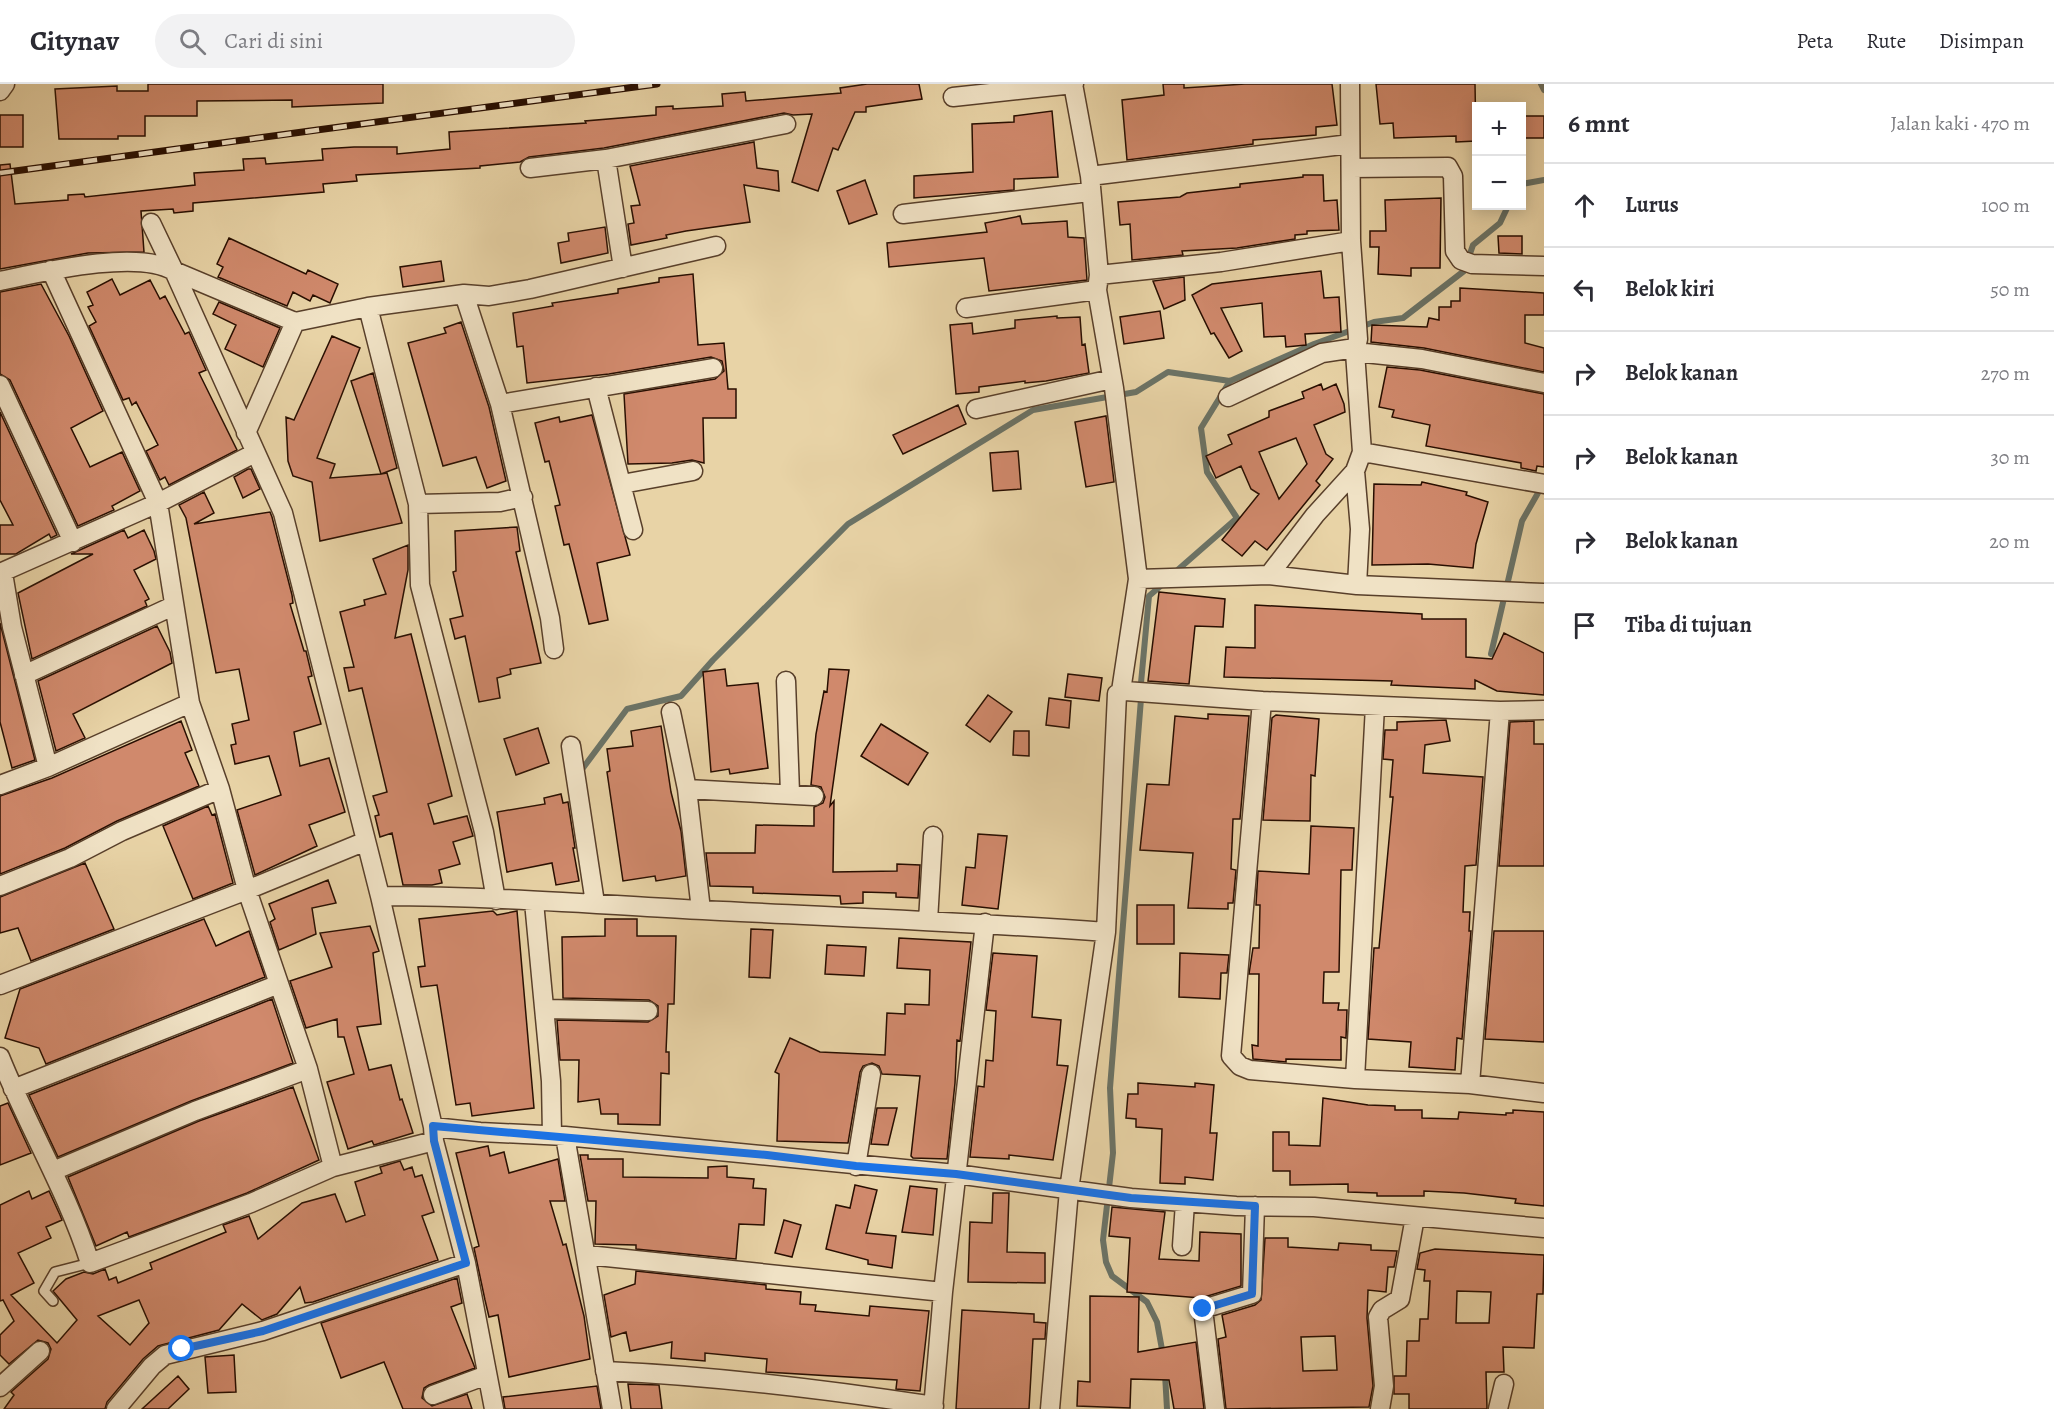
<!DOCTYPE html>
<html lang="id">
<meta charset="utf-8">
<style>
:root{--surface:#fff;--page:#f2f2f3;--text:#2b2b33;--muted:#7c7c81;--line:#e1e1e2}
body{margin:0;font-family:Alegreya,serif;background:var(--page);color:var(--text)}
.controls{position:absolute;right:18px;top:18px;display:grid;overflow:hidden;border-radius:0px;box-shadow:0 3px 15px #0003}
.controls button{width:54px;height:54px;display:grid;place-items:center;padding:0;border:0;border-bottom:2px solid var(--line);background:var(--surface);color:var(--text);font:30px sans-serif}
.stop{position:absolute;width:18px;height:18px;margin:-14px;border:4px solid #1a73e8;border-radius:50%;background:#fff}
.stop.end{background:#1a73e8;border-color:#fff;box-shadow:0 2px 6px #0008}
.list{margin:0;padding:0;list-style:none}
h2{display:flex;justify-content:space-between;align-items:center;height:78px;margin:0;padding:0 24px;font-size:26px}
h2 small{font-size:20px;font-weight:400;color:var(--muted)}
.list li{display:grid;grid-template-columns:39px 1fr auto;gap:18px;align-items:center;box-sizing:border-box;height:84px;padding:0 24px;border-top:2px solid var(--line)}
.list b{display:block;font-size:22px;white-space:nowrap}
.list em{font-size:20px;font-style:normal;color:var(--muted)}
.icon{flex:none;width:33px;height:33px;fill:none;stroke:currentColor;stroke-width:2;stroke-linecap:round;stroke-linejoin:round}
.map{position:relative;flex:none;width:1544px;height:1325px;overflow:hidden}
header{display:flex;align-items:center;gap:36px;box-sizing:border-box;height:84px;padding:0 30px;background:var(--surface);border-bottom:2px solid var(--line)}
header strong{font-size:28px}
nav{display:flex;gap:33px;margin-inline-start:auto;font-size:21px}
.search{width:420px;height:54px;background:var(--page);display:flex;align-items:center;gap:15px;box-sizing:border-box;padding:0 21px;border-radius:33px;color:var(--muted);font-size:22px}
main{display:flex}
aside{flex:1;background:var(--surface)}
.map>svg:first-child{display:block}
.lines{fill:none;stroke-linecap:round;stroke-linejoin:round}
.stream{stroke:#6b7366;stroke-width:6}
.building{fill:#d0896c;stroke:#280e00;stroke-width:1.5;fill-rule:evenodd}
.lane-casing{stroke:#583f2a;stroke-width:12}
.street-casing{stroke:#583f2a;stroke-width:21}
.lane{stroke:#f0e2c5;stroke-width:9}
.street{stroke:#f0e2c5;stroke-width:18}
.rail-casing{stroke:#280e00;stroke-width:7}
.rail{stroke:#f0e2c5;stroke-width:4.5;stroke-dasharray:14;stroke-linecap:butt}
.route{stroke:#1a73e8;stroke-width:8}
</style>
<header>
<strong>Citynav</strong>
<div class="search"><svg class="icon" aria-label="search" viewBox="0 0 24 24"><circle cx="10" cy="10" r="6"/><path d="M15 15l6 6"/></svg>Cari di sini</div>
<nav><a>Peta</a><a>Rute</a><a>Disimpan</a></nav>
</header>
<main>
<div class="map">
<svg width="1544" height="1325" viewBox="0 0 1544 1325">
<rect width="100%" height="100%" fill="#e8d3a6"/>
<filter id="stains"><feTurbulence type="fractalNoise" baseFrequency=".00333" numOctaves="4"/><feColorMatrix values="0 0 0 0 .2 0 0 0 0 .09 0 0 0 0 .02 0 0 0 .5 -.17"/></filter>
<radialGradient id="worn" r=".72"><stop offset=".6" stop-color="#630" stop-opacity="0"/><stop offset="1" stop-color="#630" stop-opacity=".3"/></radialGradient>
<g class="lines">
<!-- stream -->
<path class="stream" d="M1541,0L1544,6
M1522,100L1544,96
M1173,490L1237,434L1207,388L1201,344L1230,297
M1491,570L1522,437L1542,402
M1141,599L1149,512L1164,499
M1141,615L1110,1004L1113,1069L1103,1156L1106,1178L1112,1192L1147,1218L1157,1238L1163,1271
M583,684L627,625L681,612L713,576L848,440L1033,326L1136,308L1168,288L1230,297L1314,260L1374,238L1403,234L1464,187L1473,161L1500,139L1508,122
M1165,1290L1167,1325"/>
</g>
<!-- building -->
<path class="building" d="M148,0H383V19L292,23V16L197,17V32H145V52H118V55H59L55,5L117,2V7H148Z
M867,0H919L922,15L866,23V28H855L838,66L833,64L818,107L792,98L812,30L793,31L784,29L604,64L529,73L520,78L480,82V84L356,91L357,97L323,100L324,108L193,119V127L174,129L173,125L141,127L144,168L88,169L0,185V81L10,80L15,120L68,116V111L84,110L85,113L195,101L194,89L244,86L243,75L265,74L266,80L323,76L322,65L354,63H397V70L450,65L449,48L586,39L585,37L656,31V23L673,22V25L723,22L722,10L745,8L746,17L841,9L840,4Z
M1163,0H1184V4L1245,0H1332L1337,41L1316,43V51L1253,56V60L1127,76L1122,16L1164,11Z
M1376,0H1475L1476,57L1456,58V52L1394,54L1393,39L1380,40Z
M1052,27L1058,93L1014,95V106L914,114V92L973,88L972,40L1014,38V32Z
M0,31H23V63H0Z
M1521,32H1544V54H1521Z
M754,58L757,84L778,87L779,107L744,101L750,138L686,147L666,151L667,154L631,161L628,140L634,139L631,122L640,121L630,82Z
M1303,91H1323L1324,117L1337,116L1339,146L1307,147V150L1295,151V155L1237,164L1182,167L1183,171L1132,176L1130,140L1120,141L1118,118L1180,113L1187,109L1240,103V100L1303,93Z
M865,96L877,130L849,140L837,107Z
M1441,114L1440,184H1411V192L1378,190L1379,163H1370V147H1386L1385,116Z
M1020,132L1022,140L1067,137L1068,153L1084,154L1087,196L989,207L984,174L889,183L887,159L987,148L985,139Z
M605,143L608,169L561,179L558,159L569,157L568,149Z
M1498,152H1522V170L1499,169Z
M229,154L306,190L308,186L338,200L330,219L313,211L310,217L293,208L287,222L218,193L223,183L217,180Z
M441,177L444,197L403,203L400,183Z
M1321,187L1324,214L1339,213L1341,248L1305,250L1306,261L1286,263L1285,252L1264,253L1262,219L1221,224L1242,267L1229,274L1214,249L1211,250L1192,211L1212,200Z
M693,190L698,261L724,259L728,305H736V334H703L704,379L692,376L672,379L628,380L624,310L715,295L724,287L722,277L711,273L609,290L527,299L523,262L517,263L513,229L553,222L552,219L618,209V205L659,198V194Z
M1184,193L1185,216L1164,225L1153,197Z
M112,195L120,211L150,196L160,215L165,212L185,250L189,248L206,286L199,289L237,366L169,401L165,393L160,396L146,367L158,361L136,318L132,321L129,314L123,316L89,242L96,238L88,223L93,221L87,208Z
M41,200L69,252L103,327L71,344L90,383L122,368L140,407L112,422L114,426L78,442L10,296L0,290V208Z
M1460,204L1544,209V231H1525V259L1544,264V288L1424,264L1371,258L1372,241L1427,243L1429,234L1439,236V223H1451V217H1460Z
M219,218L280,244L263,283L225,265L236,241L213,230Z
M1160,227L1164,254L1124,260L1120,233Z
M1057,232V234L1080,233L1082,261L1085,260L1089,289L1046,297L1025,299V297L979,303V308L956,310L950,241L972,239L973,250L1015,244V236Z
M461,238L489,323L506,397L487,404L476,373L443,382L408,259L446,249L444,244Z
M332,252L360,264L317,374L335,380L330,394L381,390L351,297L373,289L397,384L381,390L387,389L402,439L320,457L312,398L293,392L288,377L286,333L294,336Z
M1387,283L1420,286L1544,310V383L1537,382L1536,387L1521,384V379L1426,362L1430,341L1392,333L1394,326L1379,323Z
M1321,300L1323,306L1336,300L1344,320L1345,328L1314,341L1326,370L1333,375L1316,397L1320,401L1267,466L1255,457L1242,472L1222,456L1259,410L1251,405L1241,382L1216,394L1206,372L1232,360L1228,351L1269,333V327L1304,314L1302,308ZM1296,354L1307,380L1279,415L1259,368Z
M958,321L966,340L903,370L893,351Z
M0,328L57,451L51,454L49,450L16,470H0V441H13L0,416Z
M592,331L630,471L597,479L608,536L589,540L569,460L564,461L555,422L560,421L549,377L545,378L535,339L559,333L560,338Z
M1106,332L1114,398L1086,403L1075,338Z
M1018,367L1021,405L993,407L990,369Z
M248,385H251L260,405L243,414L234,393Z
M1422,398L1467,408L1466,411L1488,418L1476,460L1473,484L1428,480L1372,481L1374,400L1421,401Z
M204,408L214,429L194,440L270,428L272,433L292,511L293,519L290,520L304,567H306L312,592L308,593L321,640L294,648L300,682L329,674L345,728L309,741L317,762L255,791L237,726L281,711L269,672L235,680L231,661L236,660L232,640L249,636L239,585L216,589L186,434L179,421Z
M517,443L520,467L516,468L541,579L510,585L511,590L497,594L500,614L479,618L465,552L455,555L450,535L463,532L453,488L456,487L455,447Z
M124,446L128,454L144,446L154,467L156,475L134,486L149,515L145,517L147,522L32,575L18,509L93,470H71Z
M408,461V486L395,554L411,550L452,712L428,720L434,740L467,732L473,752L453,758L460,780L439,786L442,799L432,801H403L392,749L380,753L375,732L379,731L373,712L387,708L362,604L349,607L344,584L354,583L340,528L365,521L364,516L386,510L373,475Z
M1159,508L1225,515L1223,543L1195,542L1189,600L1148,597Z
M1255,521L1422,530V535H1466V573L1492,575L1504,549L1544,569V611L1497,607L1475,596V605L1391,601L1392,597L1224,593L1226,563L1255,564Z
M0,539L35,676L12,684L0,638Z
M157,542L170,568L172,579L73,630L85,654L56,667L38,597Z
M725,585L727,602L758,599L768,684L730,690L729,685L711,688L703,588Z
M829,585L849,586L830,722L834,717L833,788L897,787V780L920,781L918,814L896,813V809L863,808V819L841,820L840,812L753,809V803L710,802L706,769H755L756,741L814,742V723L823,719L825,713L821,703L811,701L816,650L824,607L827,608Z
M1068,590L1102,594L1099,617L1065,613Z
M988,611L1012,628L990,658L966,641Z
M1049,614L1071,617L1069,644L1046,641Z
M1208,630L1249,632L1240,735H1233L1231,785L1236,786L1233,819H1228V825L1188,824L1193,769L1140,766L1147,700L1169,701L1175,632L1208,635Z
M1276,631L1319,635L1315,692L1311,691L1310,737L1263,736L1272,634Z
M1446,636L1450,657L1425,661L1423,689L1483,693L1476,781L1465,782L1463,828H1470L1469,847H1471L1462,955L1457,954L1455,986L1409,983L1411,958L1368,955L1374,864H1379L1393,713H1390L1393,676L1383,675L1385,646H1397V638Z
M181,637L192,666L185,669L199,702L117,737L65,764L0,790V712L52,694Z
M1534,637V660H1544V782H1499L1510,638Z
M881,640L928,669L908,701L861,672Z
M661,642L671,708L681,747L686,792L656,797L655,792L623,797L607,688L610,687L607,665L633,662L631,647Z
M538,644L549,679L516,691L504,655Z
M1014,647H1029V672L1013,671Z
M561,710L563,719L568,718L575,764H573L579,797L556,801L552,779L507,788L497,728L545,720L544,714Z
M208,722L212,731L215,730L233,799L193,815L163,742Z
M1311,742L1354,744L1352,786H1341L1339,888H1324L1323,919H1339L1338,926H1347L1346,954L1341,953V976L1286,975V978L1253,975L1252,961L1258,962L1259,890H1249L1253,864H1259L1260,821H1256L1258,787L1309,790Z
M978,750L1007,752L998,825L962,821L966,783L975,784Z
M85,779L114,845L31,877L18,844L0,849V813Z
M328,796L336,819L312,824L316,850L279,866L270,838L275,835L269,820Z
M1137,821H1174V860H1137Z
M493,827L497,831L517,827L534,1024L472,1032L470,1019L456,1021L437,901L421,903L418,883L425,882L419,835Z
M204,835L216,862L249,847L265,893L46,980L39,964L5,954L20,905Z
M605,835H637V852H676L674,920H668L666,968H669V990L661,989L660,1041L618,1040V1030H601L599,1015L578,1018L579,976H560L557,936L648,938L658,932V922L649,916L563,914L562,853L605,852Z
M370,842L379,867L373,869L381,940L357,943L369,986L391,981L400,1016L402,1015L413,1049L374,1061L372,1057L348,1065L327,998L354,990L344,953H338L337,935L306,944L290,897L332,883L320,849Z
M751,845L773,846L770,894L749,893Z
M1494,847H1544V958L1485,955Z
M899,854L971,858L960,957L957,956L955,999L947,1075L913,1074L911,1072L920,992L882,990L879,982L872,979L863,982L860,988L848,1059L777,1057L779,990L775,988L790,954L820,968L885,971L887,929L905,930V920L929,921L930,886L897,884Z
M827,861L866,863L864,892L825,890Z
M993,869L1037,872L1032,933L1061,936L1057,981L1068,982L1053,1076L1009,1071V1075L970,1073L978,1002L984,1003L986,976L993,977L996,927L986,926Z
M1180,869L1229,871L1227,889H1221L1220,915L1179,913Z
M272,915L293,979L191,1017L58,1073L29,1011Z
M1138,999L1195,1003V999L1214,1001L1210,1049H1217L1213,1096L1185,1093V1100L1160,1099L1162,1045L1136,1043V1035L1126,1034L1128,1010H1138Z
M293,1003L319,1076L247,1109L129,1153L127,1148L96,1162L68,1093L199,1037Z
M1323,1014L1368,1021L1395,1022V1026H1422V1034L1458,1035L1459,1028L1506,1031V1029H1513V1026L1544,1028V1122L1515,1119L1516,1115L1464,1109L1424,1107V1112H1377V1109L1348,1108V1100L1290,1101V1087H1273V1048H1289V1061L1320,1062Z
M8,1019L31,1069L0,1081V1022Z
M877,1024H897L888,1061L871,1060Z
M488,1062L490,1072L504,1068L509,1089L558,1075L565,1117H550L563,1161L566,1160L584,1232L590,1275L509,1293L498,1231L489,1233L485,1216L474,1164L479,1162L456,1069Z
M580,1071H588V1075H623V1093L708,1094V1083L727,1082V1093L754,1095L753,1104L766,1105L764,1141L739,1140L736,1175L636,1165V1161L595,1160L596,1117H588Z
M400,1077L404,1086L412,1083L415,1093L422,1091L434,1128L422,1132L438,1176L313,1218L305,1219L300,1203L277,1230L262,1236L242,1220L219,1246L158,1262L143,1275L107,1318L105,1325H4L14,1311L11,1308L48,1275L51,1265L48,1259L38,1256L9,1280L0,1271V1251L14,1237L3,1216L0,1217V1121L29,1107L32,1115L49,1107L60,1131L62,1136L46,1143L51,1154L18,1169L34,1199L11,1211L57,1259L77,1236L53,1207L66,1195L84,1188L93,1190L105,1185L109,1196L116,1193L118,1199L152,1185L150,1179L226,1148L223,1141L249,1132L258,1155L302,1119L335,1110L346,1138L365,1131L355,1098L382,1089L380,1083ZM139,1216L149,1239L130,1261L98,1232Z
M855,1101L877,1106L866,1149L896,1152L892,1184L868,1180V1176L826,1165L836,1121L850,1124Z
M910,1102L937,1105L933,1151L902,1148Z
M993,1109H1009L1007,1168L1045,1169V1199L968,1198L970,1138L992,1139Z
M1112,1123L1165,1128L1159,1175L1199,1177L1200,1148L1241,1150V1202L1201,1214L1127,1208L1130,1154L1109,1152Z
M784,1136L801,1141L792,1173L775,1169Z
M1265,1154H1288V1163L1338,1166L1339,1159L1371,1161V1166L1397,1167L1394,1183H1388L1386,1208L1368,1206L1367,1234L1373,1302L1369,1323L1226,1325L1218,1255L1226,1253L1222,1231L1255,1221L1261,1216ZM1335,1252L1337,1286L1303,1287L1301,1253Z
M1435,1165L1544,1171L1543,1210H1537L1534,1264L1503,1263L1504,1288H1486L1487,1325H1409V1310H1394V1292H1406L1407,1257H1419L1420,1235H1428L1430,1197H1424L1425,1186L1417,1185L1420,1169ZM1457,1207L1491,1208L1489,1239H1456Z
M636,1187L766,1201V1205L801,1208L800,1220L816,1221L815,1227L869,1232L870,1222L929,1227L920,1307L896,1305L897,1296L766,1288L767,1275L705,1269V1277L671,1274L672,1258L630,1267L626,1248L611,1253L604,1211L635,1200Z
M457,1194L462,1219L451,1223L475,1284L429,1301L424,1304L422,1314L432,1322L467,1310L472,1325H403L384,1278L341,1294L321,1239Z
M1090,1212L1139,1213L1138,1268L1196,1258L1204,1325H1174L1169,1296L1131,1295L1130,1324L1077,1322L1078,1297L1090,1298Z
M962,1226L1034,1230V1238L1046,1239L1045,1255H1033L1029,1325H956Z
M234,1271L236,1308L208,1309L205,1273Z
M178,1292L189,1305L168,1325H142Z
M628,1300L659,1301L662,1325H631Z
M597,1302L601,1325H505L503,1313Z"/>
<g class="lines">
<defs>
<path id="lane" d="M53,1217L44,1207L55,1188L90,1179"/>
<path id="street" d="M1073,0L1090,92L1099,191L1097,206L1114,304L1138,495L1121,607
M1350,0L1351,157L1358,255L1355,268L1362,368L1355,387L1360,445L1357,501
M0,7L5,0
M953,13L1074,0
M530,84L606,75
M1351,84L1448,83L1453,92L1455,167L1461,176L1472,180L1544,182
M1090,92L1350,60
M903,130L1089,108
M151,139L174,187L295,238L246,349
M623,184L606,75L786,40
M51,186L158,419L190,619L220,705L247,806L308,985L333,1083
M1099,191L1221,178L1351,157
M0,197C43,188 137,165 174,187L283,429L380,812L433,1043L434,1057L466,1179L494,1325
M464,210L489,212L530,205L716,162
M368,223L418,420L420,501L484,748L496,816
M966,224L1097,206
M295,238L368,223L464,210L500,320L550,534L554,565
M1355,268L1422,275L1544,299
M0,301L73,458
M596,303L633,446
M1228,313L1322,269L1355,264
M500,320L713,284
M976,325L1112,295
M1362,368L1544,400
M622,400L693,387
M418,420L500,418L523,413
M0,489L158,419L255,369
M3,489L12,543L48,683
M1269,491L1315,431L1355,387
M1138,495L1269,491L1357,501L1544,509
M24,591L173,522
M786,597L790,709
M1262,617L1231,972L1240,982L1250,986L1355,995
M1375,622L1355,995L1470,1000L1544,1009
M671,628L687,705L701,826
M571,662L595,819
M0,701L48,683L190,619
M687,705L814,712
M0,802L70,774L122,747L220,705
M380,812C488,812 595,820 703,826C837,833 972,838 1106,848
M534,818L551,997L552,1051
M928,837L933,752
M0,901L247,806L366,757
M545,925L648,927
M0,973C28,1043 67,1107 90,1179L251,1119L333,1083L434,1057
M1470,1000L1500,627L1544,626
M13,1005L279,900
M433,1043L480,1048L565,1052L612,1325
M565,1052L956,1090L1131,1114L1236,1122L1314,1123L1544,1144
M856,1082L871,990
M53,1087L195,1027L308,985
M1182,1162L1185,1119
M587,1171L943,1208
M605,1287C715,1292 824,1305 934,1322
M0,1303L40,1267
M433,1311L487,1291
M116,1325L152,1282L165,1271L263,1247L466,1179
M933,1325L943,1208L985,839
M1050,1325L1069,1106L1106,848L1117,610L1125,607L1262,617L1500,627
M1215,1325L1203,1225L1252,1210L1255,1122
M1380,1325L1384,1302L1378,1233L1382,1226L1400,1215L1415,1133
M1498,1325L1504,1300"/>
</defs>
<!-- lane casing -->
<use href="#lane" class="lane-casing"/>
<!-- street casing -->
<use href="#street" class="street-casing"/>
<!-- lane -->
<use href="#lane" class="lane"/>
<!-- street -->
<use href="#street" class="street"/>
<defs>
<path id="rail" d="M0,89L657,0"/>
</defs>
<!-- rail casing -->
<use href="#rail" class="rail-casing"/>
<!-- rail -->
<use href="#rail" class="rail"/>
</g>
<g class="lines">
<!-- route -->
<path class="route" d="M182,1265L263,1247L466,1179L434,1057L433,1042L767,1071L856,1082L956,1090L1131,1114L1255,1122L1252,1210L1203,1225"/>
</g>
<rect width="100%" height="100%" filter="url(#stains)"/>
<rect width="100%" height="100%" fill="url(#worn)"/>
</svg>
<div class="controls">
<button>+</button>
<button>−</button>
</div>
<div class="stop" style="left:182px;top:1265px"></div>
<div class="stop end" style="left:1203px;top:1225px"></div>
</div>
<aside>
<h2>6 mnt<small>Jalan kaki · 470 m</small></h2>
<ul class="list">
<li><svg class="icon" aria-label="ahead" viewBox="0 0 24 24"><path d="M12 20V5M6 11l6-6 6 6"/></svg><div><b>Lurus</b></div><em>100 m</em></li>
<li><svg class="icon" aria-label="left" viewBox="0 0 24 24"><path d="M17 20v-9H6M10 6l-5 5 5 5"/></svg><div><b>Belok kiri</b></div><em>50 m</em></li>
<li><svg class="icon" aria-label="right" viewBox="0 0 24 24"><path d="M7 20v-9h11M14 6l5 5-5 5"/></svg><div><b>Belok kanan</b></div><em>270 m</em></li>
<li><svg class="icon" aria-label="right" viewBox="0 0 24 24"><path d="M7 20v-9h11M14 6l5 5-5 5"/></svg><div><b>Belok kanan</b></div><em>30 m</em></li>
<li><svg class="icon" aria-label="right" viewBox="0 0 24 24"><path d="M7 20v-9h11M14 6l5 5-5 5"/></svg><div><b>Belok kanan</b></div><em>20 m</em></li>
<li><svg class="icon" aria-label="arrive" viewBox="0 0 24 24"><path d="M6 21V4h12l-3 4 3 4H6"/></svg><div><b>Tiba di tujuan</b></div></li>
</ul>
</aside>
</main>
